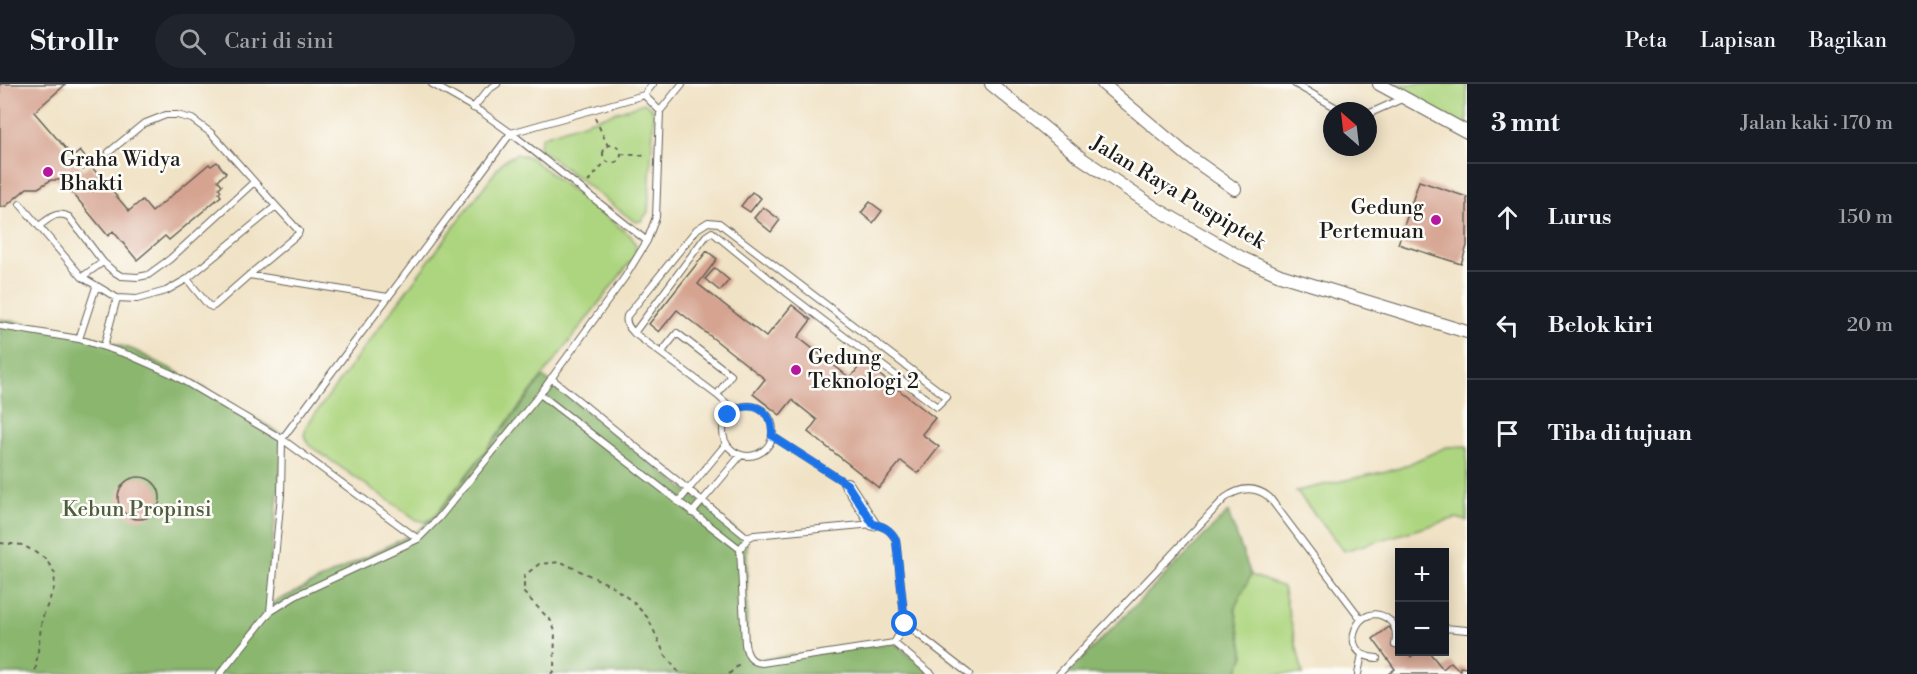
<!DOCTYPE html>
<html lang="id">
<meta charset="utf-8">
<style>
:root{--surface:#171b24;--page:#20242c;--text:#f1f3f6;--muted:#9ea1a6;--line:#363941}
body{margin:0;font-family:"Libre Bodoni",serif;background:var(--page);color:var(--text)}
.controls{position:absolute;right:18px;bottom:18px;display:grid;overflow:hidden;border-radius:0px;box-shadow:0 3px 15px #0003}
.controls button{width:54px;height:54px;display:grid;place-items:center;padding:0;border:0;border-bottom:2px solid var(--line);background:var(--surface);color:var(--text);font:30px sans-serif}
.compass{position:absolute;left:1323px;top:18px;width:54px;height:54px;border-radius:50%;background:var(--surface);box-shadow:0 3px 15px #0003;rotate:332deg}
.stop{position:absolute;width:18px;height:18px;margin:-14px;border:4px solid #1a73e8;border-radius:50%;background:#fff}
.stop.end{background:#1a73e8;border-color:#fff;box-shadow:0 2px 6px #0008}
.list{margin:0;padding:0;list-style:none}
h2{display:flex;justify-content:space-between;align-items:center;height:78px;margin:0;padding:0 24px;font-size:26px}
h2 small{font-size:20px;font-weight:400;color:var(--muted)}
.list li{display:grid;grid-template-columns:39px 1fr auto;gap:18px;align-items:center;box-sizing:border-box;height:108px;padding:0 24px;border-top:2px solid var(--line)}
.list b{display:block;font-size:22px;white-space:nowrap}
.list em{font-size:20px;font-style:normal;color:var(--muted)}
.icon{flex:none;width:33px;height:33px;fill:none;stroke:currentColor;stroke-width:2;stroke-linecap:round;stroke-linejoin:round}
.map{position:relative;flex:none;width:1467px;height:590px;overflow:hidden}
header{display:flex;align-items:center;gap:36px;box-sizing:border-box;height:84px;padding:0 30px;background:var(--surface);border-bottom:2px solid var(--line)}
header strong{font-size:28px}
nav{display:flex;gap:33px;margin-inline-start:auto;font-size:21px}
.search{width:420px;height:54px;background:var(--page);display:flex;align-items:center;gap:15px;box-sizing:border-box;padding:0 21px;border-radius:33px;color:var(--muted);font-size:22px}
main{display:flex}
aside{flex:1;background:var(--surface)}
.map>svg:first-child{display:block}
.green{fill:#add57f;stroke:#64784e;stroke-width:1.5}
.forest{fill:#8ab66e;stroke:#536945;stroke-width:1.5}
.building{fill:#d5a390}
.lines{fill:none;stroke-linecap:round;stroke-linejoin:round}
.lane-casing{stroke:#666157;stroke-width:8}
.street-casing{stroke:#666157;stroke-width:14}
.path{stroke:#666157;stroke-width:2;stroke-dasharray:4.5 4.5;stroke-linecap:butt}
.lane{stroke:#fff;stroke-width:6}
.street{stroke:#fff;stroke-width:12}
.route{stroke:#1a73e8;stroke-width:8}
.poi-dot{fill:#b5179e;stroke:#fdfcf7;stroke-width:2}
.labels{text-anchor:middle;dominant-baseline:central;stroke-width:5;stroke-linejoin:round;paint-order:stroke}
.poi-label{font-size:21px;fill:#1c1c1c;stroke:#fdfcf7;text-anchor:start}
.street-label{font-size:21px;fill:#1c1c1c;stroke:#fdfcf7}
.park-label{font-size:21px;fill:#4f5d3f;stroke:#fdfcf7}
</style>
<header>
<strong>Strollr</strong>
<div class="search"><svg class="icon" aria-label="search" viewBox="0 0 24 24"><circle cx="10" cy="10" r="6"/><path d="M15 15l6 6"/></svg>Cari di sini</div>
<nav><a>Peta</a><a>Lapisan</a><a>Bagikan</a></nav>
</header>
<main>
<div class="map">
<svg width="1467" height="590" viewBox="0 0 1467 590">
<rect width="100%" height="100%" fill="#fdfcf7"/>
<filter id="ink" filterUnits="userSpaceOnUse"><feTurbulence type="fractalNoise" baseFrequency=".0167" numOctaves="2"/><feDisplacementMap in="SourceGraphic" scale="12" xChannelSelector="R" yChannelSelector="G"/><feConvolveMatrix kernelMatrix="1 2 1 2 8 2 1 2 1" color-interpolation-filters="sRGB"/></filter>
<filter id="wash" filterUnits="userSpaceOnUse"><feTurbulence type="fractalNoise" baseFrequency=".008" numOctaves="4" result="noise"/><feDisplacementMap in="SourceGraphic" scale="24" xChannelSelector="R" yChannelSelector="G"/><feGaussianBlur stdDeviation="1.35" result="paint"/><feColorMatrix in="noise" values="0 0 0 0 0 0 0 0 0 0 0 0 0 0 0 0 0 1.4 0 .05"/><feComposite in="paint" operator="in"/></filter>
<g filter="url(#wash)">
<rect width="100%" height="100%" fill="#f0e2c5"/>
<!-- green -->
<path class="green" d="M1375,0H1467V48Z
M644,19L650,22L654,28L648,128L641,137L635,138L540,65L539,59L543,52Z
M516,70L529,73L631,152L636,161L635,172L435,432L426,438L417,436L310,362L304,352L306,342L503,77Z
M1467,362V437L1456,434L1344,467L1296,407L1400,384L1446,363Z
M1251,491L1283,503L1303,590H1236L1244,572L1235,523Z"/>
<!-- forest -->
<path class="forest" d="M0,235L84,250L134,266L175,287L285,352L269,489L271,520L416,448L436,432L543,293L747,455V566L753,576L894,559L932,590H0Z
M1228,428L1251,491L1235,523L1244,572L1236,590H1067Z"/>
<g id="blocks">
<!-- building -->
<path class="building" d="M0,0H66L34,28L73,73L80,67L85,73L77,79L83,86L90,81L129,127L142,116L152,128L209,80L211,82L217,78L226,89L218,96L222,101L219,104L221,107L219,109L221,112L169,156L165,152L137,176L113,147L108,152L66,101L69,98L66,94L63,96H51L38,104H27L6,122L0,123Z
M1419,97L1467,113V162L1461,180L1398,160Z
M752,108L761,114L750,128L741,122Z
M870,118L882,127L873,139L861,129Z
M763,123L780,136L771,148L754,134Z
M707,167L717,175L698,200L766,253L792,221L811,236L798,253L850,294L863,278L935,334L922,350L939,363L918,390L901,377L879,404L808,348L817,336L792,316L780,331L753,310L765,295L677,226L659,248L649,240Z
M715,184L729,196L720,207L705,195Z
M118 414a21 21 0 1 1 42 0a21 21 0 1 1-42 0Z
M1389,543L1400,557V568H1407L1411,573L1417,568H1429L1443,585L1451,578L1460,587V583L1467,584V590H1388L1395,585L1373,555Z"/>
</g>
</g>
<g filter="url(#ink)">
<use href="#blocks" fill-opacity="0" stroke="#666157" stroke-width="1.5"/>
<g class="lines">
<defs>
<path id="lane" d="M432,0L483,29L511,49L647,157
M1295,0L1342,27
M644,11L660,27
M473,24L488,6L497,0
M1368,30L1404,14
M20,120L82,193L117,214L137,215L166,207L187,195L276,122L211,49L192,35L177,31H166L143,40L109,68
M39,142C49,135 57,126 69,133L103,178L113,187L121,192L138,193L148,191L170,175L254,98
M249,191L388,213
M82,193L103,178
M187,195L208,221L212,223L215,221L249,191L298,150L299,147L276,122
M0,242L79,255L129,271L172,290L282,355L418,455
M634,249L706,152L712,148L786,208L937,323L947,313L719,139L708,138L697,145L627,232C625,239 629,244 634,249L717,311L734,326
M79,255L96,203
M104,262L117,214
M661,269L677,249L731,291L717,311
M551,294L748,454
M540,310L740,465
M723 347a25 25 0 1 1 50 0a25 25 0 1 1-50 0Z
M772,352L847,400
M678,418L726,360
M692,429L741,371
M270,528L281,411L282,355L511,49L644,11L653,0
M905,540L894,559L762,579C751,578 747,572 745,560L740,465L748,454L754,451L873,440C884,442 891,446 896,456L905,540L969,590
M1444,544L1467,546
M894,559L932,590
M1377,574C1333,572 1359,512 1389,536C1397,542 1397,551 1395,561
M220,590L270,528L297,511L418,455L438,435L540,310L625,193L647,157L656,133L660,27L682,0
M1059,590L1225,414C1239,404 1254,401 1269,413L1361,535
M1358,590L1362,570"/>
<path id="street" d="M991,0L1081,74L1157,125L1242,174L1280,191L1467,248
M1103,0L1187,71L1235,105
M1379,0L1467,48
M847,400L873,440"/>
</defs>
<!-- lane casing -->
<use href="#lane" class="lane-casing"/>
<!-- street casing -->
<use href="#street" class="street-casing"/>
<!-- path -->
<path class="path" d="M595,34L608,62
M603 70a9 9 0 1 1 18 0a9 9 0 1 1-18 0Z
M621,70L648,72
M588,98L606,77
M0,459L23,461L46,475L55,490L54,504L42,535L35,590
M551,590L554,586L555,547L551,537L524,509V492L539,480L561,478L612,502L633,518L648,534L665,571L680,590
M729,590L742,578"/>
<!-- lane -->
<use href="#lane" class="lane"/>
<!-- street -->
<use href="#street" class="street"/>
</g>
</g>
<g class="lines" filter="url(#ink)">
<!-- route -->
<path class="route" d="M728,331C748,313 774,324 772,352L847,400L873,440C884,442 891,446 896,456L905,540"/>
</g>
<!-- markers -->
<g class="poi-dot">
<circle cx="48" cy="88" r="6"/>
<circle cx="1436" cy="136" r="6"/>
<circle cx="796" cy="286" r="6"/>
</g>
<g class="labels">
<!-- poi labels -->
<g class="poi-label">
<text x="60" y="76">Graha Widya<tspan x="60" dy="24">Bhakti</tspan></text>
<text x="1424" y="124" text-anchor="end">Gedung<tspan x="1424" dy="24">Pertemuan</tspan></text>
<text x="808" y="274">Gedung<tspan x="808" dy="24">Teknologi 2</tspan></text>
</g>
<!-- street labels -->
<g class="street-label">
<text transform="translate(1178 109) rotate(31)">Jalan Raya Puspiptek</text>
</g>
<!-- park labels -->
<g class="park-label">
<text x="137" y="426">Kebun Propinsi</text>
</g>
</g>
</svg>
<div class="controls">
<button>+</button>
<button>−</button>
</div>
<svg class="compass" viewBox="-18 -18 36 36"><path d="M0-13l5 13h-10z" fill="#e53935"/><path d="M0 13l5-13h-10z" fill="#9ea1a6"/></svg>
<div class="stop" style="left:905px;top:540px"></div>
<div class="stop end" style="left:728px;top:331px"></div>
</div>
<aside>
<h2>3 mnt<small>Jalan kaki · 170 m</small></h2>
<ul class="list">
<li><svg class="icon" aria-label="ahead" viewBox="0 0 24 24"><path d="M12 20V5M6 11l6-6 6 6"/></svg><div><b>Lurus</b></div><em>150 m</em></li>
<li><svg class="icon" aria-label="left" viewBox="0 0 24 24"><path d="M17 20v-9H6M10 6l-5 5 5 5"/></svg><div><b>Belok kiri</b></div><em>20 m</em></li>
<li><svg class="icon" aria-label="arrive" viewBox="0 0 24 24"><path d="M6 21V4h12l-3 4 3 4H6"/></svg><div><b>Tiba di tujuan</b></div></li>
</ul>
</aside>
</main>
